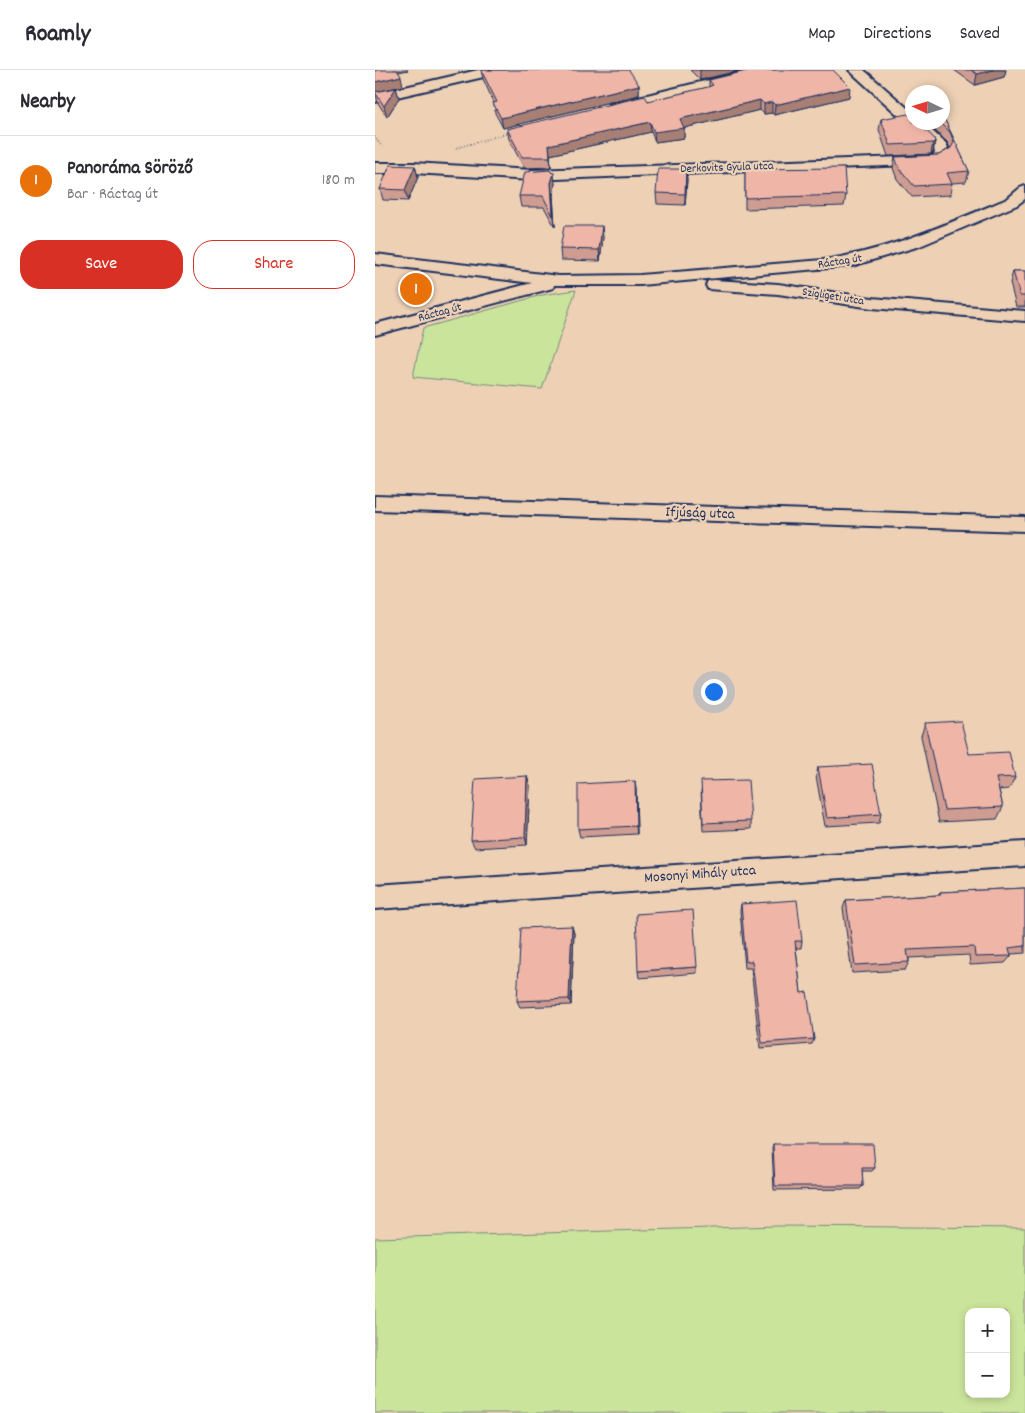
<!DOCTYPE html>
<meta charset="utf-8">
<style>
:root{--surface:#fff;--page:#f7f7f7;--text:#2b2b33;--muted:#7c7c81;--line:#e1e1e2;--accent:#d93025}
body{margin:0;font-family:Dekko,sans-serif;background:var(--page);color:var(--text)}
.controls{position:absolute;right:15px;bottom:15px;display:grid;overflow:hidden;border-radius:10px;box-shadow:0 2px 8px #0003}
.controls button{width:45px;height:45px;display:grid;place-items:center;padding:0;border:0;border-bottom:1px solid var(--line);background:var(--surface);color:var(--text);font:25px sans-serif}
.compass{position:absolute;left:530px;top:15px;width:45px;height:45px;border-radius:50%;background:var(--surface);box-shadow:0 2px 8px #0003;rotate:274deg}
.you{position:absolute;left:338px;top:621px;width:18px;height:18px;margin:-12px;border:4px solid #fff;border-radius:50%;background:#1a73e8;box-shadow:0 0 0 8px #1a73e833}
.badge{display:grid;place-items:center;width:32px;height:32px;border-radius:50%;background:var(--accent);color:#fff;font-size:16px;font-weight:700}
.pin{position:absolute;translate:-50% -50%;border:2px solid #fff;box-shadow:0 1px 5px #0006}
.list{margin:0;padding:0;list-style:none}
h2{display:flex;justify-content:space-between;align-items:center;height:65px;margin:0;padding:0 20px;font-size:21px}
h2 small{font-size:16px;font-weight:400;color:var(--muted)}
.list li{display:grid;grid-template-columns:32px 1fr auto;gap:15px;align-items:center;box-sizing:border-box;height:90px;padding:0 20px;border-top:1px solid var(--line)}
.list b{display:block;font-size:19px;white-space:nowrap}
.list p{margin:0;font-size:16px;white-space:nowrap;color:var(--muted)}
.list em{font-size:16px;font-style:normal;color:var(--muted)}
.actions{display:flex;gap:10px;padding:15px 20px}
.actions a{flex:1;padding:11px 0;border:1px solid var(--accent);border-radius:20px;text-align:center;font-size:18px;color:var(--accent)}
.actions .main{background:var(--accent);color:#fff}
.map{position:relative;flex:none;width:650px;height:1343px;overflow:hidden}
header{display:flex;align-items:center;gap:30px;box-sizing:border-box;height:70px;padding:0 25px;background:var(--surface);border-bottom:1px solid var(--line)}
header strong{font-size:24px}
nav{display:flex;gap:28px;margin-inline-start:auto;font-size:18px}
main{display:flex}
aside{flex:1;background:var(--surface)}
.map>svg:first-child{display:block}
.green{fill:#cbe49b;stroke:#738a7c;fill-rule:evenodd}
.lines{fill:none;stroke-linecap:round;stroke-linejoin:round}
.minor-casing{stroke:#1b2f5e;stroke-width:4}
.path{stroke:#1b2f5e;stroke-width:2;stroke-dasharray:0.5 2.5;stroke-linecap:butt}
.minor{fill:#eed1b5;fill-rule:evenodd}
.wall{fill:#ce9c90;stroke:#1b2f5e}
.shaded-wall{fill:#a77f75;stroke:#1b2f5e}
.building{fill:#efb5a7;stroke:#1b2f5e}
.labels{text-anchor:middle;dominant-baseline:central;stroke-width:4.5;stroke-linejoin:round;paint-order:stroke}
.far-street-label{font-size:12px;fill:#1b2f5e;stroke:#eed1b5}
.street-label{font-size:15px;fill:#1b2f5e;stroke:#eed1b5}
</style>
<header>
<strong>Roamly</strong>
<nav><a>Map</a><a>Directions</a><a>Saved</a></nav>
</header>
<main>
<aside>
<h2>Nearby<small></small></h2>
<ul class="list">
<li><span class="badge" style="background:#e8710a">1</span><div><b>Panoráma Söröző</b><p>Bar · Ráctag út</p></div><em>180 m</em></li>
</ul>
<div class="actions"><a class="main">Save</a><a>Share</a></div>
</aside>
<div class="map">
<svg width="650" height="1343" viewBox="0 0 650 1343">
<rect width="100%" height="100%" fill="#eed1b5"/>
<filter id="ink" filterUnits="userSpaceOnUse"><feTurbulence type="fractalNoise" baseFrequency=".02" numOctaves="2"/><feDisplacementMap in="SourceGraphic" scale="10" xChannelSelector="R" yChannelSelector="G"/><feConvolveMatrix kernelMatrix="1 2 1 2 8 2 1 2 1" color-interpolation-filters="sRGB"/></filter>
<g filter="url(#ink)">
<!-- green -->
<path class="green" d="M201,220L167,319L38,307L48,258L167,225Z
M403,1156L650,1158V1343H0V1168ZM594,1242H631V1324H594Z"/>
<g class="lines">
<defs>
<path id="minor" d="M103,0H128L126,3L0,32V24Z
M375,0H399L397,3L240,41L235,40L233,37L235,34Z
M474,0H489L538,43V52H548L571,74L575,84C572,89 567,93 561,94L156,110L38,103H0V93H38L156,100L557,86L560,83L559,78Z
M650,116V129L642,135L545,176L477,196L265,215H179L178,218L0,265V254L157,213L0,194V184L184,206L265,205L448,190C513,181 572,154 632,129L645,118Z
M339,210L403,214L497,228L650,241V251L497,238L403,224L333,219L331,215L333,211Z
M0,426L650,447V461L0,440Z
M650,772V796L0,839V815Z"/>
</defs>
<!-- minor casing -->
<use href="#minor" class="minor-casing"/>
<!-- path -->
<path class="path" d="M0,67L7,77
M81,78L133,63"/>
<!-- minor -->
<use href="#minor" class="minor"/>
</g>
<!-- wall -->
<path class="wall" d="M106,0L264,15V25L128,58L120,43L119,33L108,9Z
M315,0H367L325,10Z
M579,0H631L629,7L600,15Z
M334,10L474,27L399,45L397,43L389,44L385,40L309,58V68L280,72L276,62L175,85L176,97L149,98L134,69L132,59L273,31L334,17Z
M21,18L24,28L12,47L3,33L0,22Z
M568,46L594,101L591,112L577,113L575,125L537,127L522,109L518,98L520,87L564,85L575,78L573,73L551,52H568Z
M506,49L560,71L558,82L556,84L513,86L504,60Z
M40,96L43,107L33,131L8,130L5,119Z
M311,99L312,110L310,135L282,134L281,123Z
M370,99L471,125L469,136L370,139Z
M176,102L180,114L178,125L180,157L169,137H146L144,126Z
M228,167L225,191L186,190L185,179Z
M638,201H650V237H641L635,213Z
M550,653L594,684L640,707L634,719L624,720L628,737L622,749L564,752L546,666Z
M443,697L506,744L504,753L450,756L441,706Z
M260,711L261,720L262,764L205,767L203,759Z
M155,715L152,775L100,778L96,770Z
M326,720L376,751V759L328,761Z
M650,818V883L636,884V886L630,893L595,895L594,885L534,888V892L530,900L477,903L468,838L471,830L563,825L565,822Z
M366,834L427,871L426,878H421L426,923L439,969L437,974L385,978L376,898H370L365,841Z
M199,863L196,935L145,937L142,931Z
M322,897V903L264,908L263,901Z
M398,1074L500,1098L497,1101H487L488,1116L485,1119L399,1120L397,1078Z"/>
<!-- shaded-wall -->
<path class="shaded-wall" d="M18,0H33L19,3Z
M325,0H367L325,10Z
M618,0H631L629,7L600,15L602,4Z
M26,6L28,16L0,22V12Z
M264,15V25L128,58L126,48Z
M475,17L474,27L399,45L400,35Z
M21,18L24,28L12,47L9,36Z
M385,30V40L309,58V68L280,72L279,62L305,49Z
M397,32V43L389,44V34Z
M275,52L276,62L175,85L176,97L174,75Z
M560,71L558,82L556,84L558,73Z
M40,96L43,107L33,131L30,120Z
M311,99L312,110L310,135V124Z
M179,103L180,114L178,125L180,157L176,113Z
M227,156L228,167L225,191L224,180Z
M152,706L155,715L152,775L150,767Z
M260,711L261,720L262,764L261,756Z
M197,856L199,863L196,935L194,929Z"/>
<!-- building -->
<path class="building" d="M0,0H22L26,6L0,12Z
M106,0H254L264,15L126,48L118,33L122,32Z
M375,0H458L475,17L400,35L397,32L389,34L385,30L305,49L309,58L279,62L275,52L174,75L175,87H147L132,59L270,26L273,31L333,17L338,15L334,10Z
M596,0H618L602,4Z
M21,18L9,36L0,22Z
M533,44L538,48V52H542L559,68L560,71L558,73L515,75L506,49Z
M568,46L594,101L572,103L577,114L539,116L524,98L520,87L564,85L576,78L579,72L575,62L565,52H568Z
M15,95L40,96L30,120L5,119Z
M469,98L471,125L370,128V99Z
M283,99H311L310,124L281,123Z
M175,100L176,102L179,103L176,113L178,146L168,126H144L150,102Z
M189,156H227L224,180L185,179Z
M638,201H650V226H645Z
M586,651L594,684L634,682L640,707L621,708L628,737L569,740L550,653Z
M497,694L506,744L452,748L443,697Z
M152,706L150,767L96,770L100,709Z
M373,710L376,751L328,753L326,711Z
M260,711L261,756L203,759V714Z
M650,818V876L634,878L636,886L600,887L599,877L532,880L534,892L480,895L471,830L566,825L565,822Z
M422,830L427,871H420L426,923L432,922L439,969L387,973L377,891L371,892L366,834Z
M318,840L322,897L263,901L261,844Z
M197,856L194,929L142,931L146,858Z
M398,1074H498L500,1098H487L488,1116H400Z"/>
</g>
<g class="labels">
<!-- far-street labels -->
<g class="far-street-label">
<text transform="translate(352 98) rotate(-2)">Derkovits Gyula utca</text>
<text transform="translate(465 192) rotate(-9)">Ráctag út</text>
<text transform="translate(458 227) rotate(9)">Szigligeti utca</text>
<text transform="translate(65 243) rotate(-15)">Ráctag út</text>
</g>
<!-- street labels -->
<g class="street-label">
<text transform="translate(325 444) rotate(2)">Ifjúság utca</text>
<text transform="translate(325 805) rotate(-4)">Mosonyi Mihály utca</text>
</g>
</g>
</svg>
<div class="controls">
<button>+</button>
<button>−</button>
</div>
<svg class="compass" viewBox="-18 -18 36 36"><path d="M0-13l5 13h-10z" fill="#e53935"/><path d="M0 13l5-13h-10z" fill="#7c7c81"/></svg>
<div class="you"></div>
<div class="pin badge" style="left:41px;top:219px;background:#e8710a">1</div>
</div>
</main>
